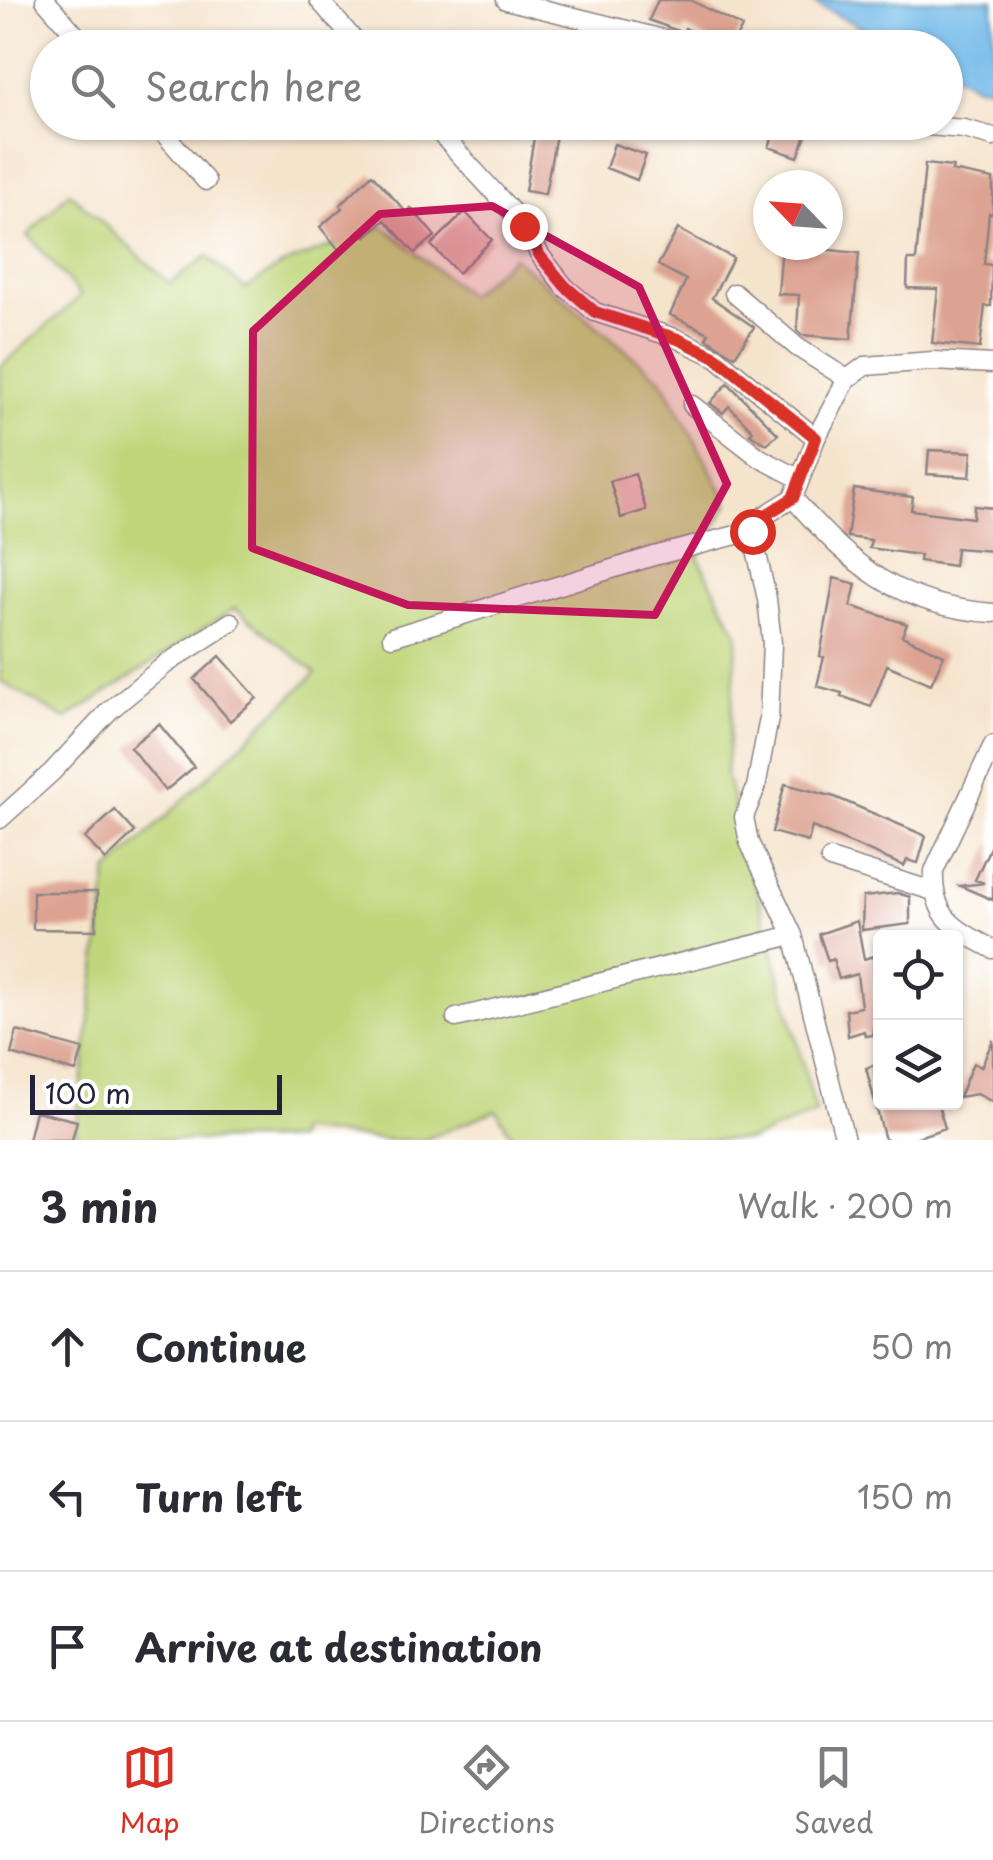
<!DOCTYPE html>
<meta charset="utf-8">
<style>
:root{--surface:#fff;--page:#f2f2f3;--text:#2b2b33;--muted:#7c7c81;--line:#e1e1e2;--accent:#d93025}
body{margin:0;font-family:"Playpen Sans",sans-serif;background:var(--page);color:var(--text)}
.controls{position:absolute;right:30px;bottom:30px;display:grid;overflow:hidden;border-radius:10px;box-shadow:0 2px 8px #0004}
.controls button{width:90px;height:90px;display:grid;place-items:center;padding:0;border:0;border-bottom:2px solid var(--line);background:var(--surface);color:var(--text);font:50px sans-serif}
.compass{position:absolute;left:753px;top:170px;width:90px;height:90px;border-radius:50%;background:var(--surface);box-shadow:0 2px 8px #0004;rotate:295deg}
.scale{position:absolute;left:30px;bottom:25px;width:252px;box-sizing:border-box;padding-left:10px;border:5px solid #22223b;border-top:0;font-size:28px;line-height:35px;white-space:nowrap;color:#22223b;-webkit-text-stroke:8px #fff;paint-order:stroke}
.stop{position:absolute;width:30px;height:30px;margin:-22px;border:8px solid #d93025;border-radius:50%;background:#fff}
.stop.end{background:#d93025;border-color:#fff;box-shadow:0 2px 10px #0008}
.list{margin:0;padding:0;list-style:none}
h2{display:flex;justify-content:space-between;align-items:center;height:130px;margin:0;padding:0 40px;font-size:42px}
h2 small{font-size:32px;font-weight:400;color:var(--muted)}
.list li{display:grid;grid-template-columns:65px 1fr auto;gap:30px;align-items:center;box-sizing:border-box;height:150px;padding:0 40px;border-top:2px solid var(--line)}
.list b{display:block;font-size:38px;white-space:nowrap}
.list em{font-size:32px;font-style:normal;color:var(--muted)}
.icon{flex:none;width:55px;height:55px;fill:none;stroke:currentColor;stroke-width:2;stroke-linecap:round;stroke-linejoin:round}
.map{position:relative;flex:none;width:993px;height:1140px;overflow:hidden}
.search{position:absolute;background:var(--surface);box-shadow:0 2px 8px #0004;left:30px;right:30px;top:30px;height:110px;display:flex;align-items:center;gap:25px;box-sizing:border-box;padding:0 35px;border-radius:55px;color:var(--muted);font-size:38px}
.sheet{height:580px;background:var(--surface)}
nav{display:flex;justify-content:space-around;align-items:center;box-sizing:border-box;height:140px;border-top:2px solid var(--line);background:var(--surface);font-size:28px;color:var(--muted)}
nav a{display:grid;justify-items:center;gap:5px}
nav .on{color:var(--accent)}
.map>svg:first-child{display:block}
.green{fill:#c0d67a;stroke:#717c5a;stroke-width:2.5}
.water{fill:#71b9e9;stroke:#4a6e92;stroke-width:2.5}
.building{fill:#dda392}
.lines{fill:none;stroke-linecap:round;stroke-linejoin:round}
.minor-casing{stroke:#8c8384;stroke-width:21}
.minor{stroke:#fff;stroke-width:18}
.route{stroke:#d93025;stroke-width:12}
.marked{fill:#c2185b;fill-opacity:0.2;stroke:#c2185b;stroke-width:8;stroke-linejoin:round}
</style>
<div class="map">
<svg width="993" height="1140" viewBox="0 0 993 1140">
<rect width="100%" height="100%" fill="#fff"/>
<filter id="ink" filterUnits="userSpaceOnUse"><feTurbulence type="fractalNoise" baseFrequency=".01" numOctaves="2"/><feDisplacementMap in="SourceGraphic" scale="20" xChannelSelector="R" yChannelSelector="G"/><feConvolveMatrix kernelMatrix="1 2 1 2 8 2 1 2 1" color-interpolation-filters="sRGB"/></filter>
<filter id="wash" filterUnits="userSpaceOnUse"><feTurbulence type="fractalNoise" baseFrequency=".0048" numOctaves="4" result="noise"/><feDisplacementMap in="SourceGraphic" scale="40" xChannelSelector="R" yChannelSelector="G"/><feGaussianBlur stdDeviation="2.25" result="paint"/><feColorMatrix in="noise" values="0 0 0 0 0 0 0 0 0 0 0 0 0 0 0 0 0 1.4 0 .05"/><feComposite in="paint" operator="in"/></filter>
<g filter="url(#wash)">
<rect width="100%" height="100%" fill="#f5e4cc"/>
<!-- green -->
<path class="green" d="M69,192L170,284L207,256L245,289L282,265L383,226L468,295L513,257L662,380L729,503L698,557L738,635L726,775L816,1113L750,1140H514L496,1110L424,1140H384L298,1130L296,1140H82L76,1131L108,872L316,673L235,608L66,719L0,681V367L81,296L28,235Z"/>
<!-- water -->
<path class="water" d="M808,0H993V86H977L946,70V48L900,47Z"/>
<g id="blocks">
<!-- building -->
<path class="building" d="M658,0H690L742,27L731,48H723L685,28L683,33L649,20Z
M778,122H796L809,127L798,157L769,147Z
M536,126L557,129L545,194L525,191Z
M614,144L646,155L637,180L606,168Z
M925,164L953,167L952,171L993,179V214L989,213L984,264L992,265L991,306H985L980,348L932,343L938,289L907,288L908,260H916Z
M372,174L406,212L411,208L435,236L415,253L385,220L366,236L363,231L340,251L320,227L342,208L340,205Z
M465,212L492,240L458,273L431,245Z
M678,229L733,258L712,298L754,327L735,356L706,338L709,333L670,315L686,280L658,265Z
M782,245L859,253L851,339L802,335L797,331L799,295L778,294Z
M728,383L778,434L767,444L750,434L753,431L729,406L723,413L710,403Z
M929,450L972,452L970,477L927,474Z
M635,474L646,510L621,518L610,481Z
M854,489L913,497L911,510L973,518L974,506L993,508V551L956,548L954,566L919,561L920,555L869,548L871,540L847,537Z
M834,578L856,584L851,606L907,624L902,636L944,655L931,684L887,665L871,707L841,696L842,693L817,686L824,657L820,656Z
M220,656L257,698L230,721L194,679Z
M159,724L194,767L165,791L130,747Z
M785,784L835,797L926,836L918,863L907,860L904,866L812,827L808,842L772,832Z
M115,810L135,832L106,860L85,838Z
M993,841V900L960,886L984,883L975,880Z
M33,892H97L96,930L33,929Z
M897,893L910,897V924L862,930L863,897Z
M857,921L864,959L874,956L873,1005L880,1003V1025L873,1028V1035L865,1036L864,1031L848,1036L846,1010L861,1007L857,974L839,979L833,959L828,961L819,934Z
M17,1031L83,1049L76,1072L11,1054Z
M993,1040V1102L977,1094L959,1097L973,1063L981,1067Z
M880,1063V1102H937L945,1128L909,1140H885L866,1068Z
M35,1111L77,1121L72,1140H28Z"/>
</g>
</g>
<g filter="url(#ink)">
<use href="#blocks" fill-opacity="0" stroke="#8c8384" stroke-width="2.5"/>
<g class="lines">
<defs>
<path id="minor" d="M45,0L87,48
M319,0L361,48
M506,0L667,40L685,48
M154,122L206,181
M430,122L524,225L540,255L565,287L595,312L678,339L716,357L816,438
M881,122L964,129L993,137
M734,293L797,347L847,379
M993,364L933,361L865,366L847,379L816,438L793,498C851,566 901,607 993,613
M692,405L760,458L800,479
M793,498L764,516L752,531L767,599L772,643L769,718L756,787L744,817L749,842L793,935L845,1140
M392,637L654,556L752,531
M993,745L934,871C932,918 955,929 993,949
M0,819L52,772L110,710L166,664L231,622
M830,859L933,891
M456,1018L793,935"/>
</defs>
<!-- minor casing -->
<use href="#minor" class="minor-casing"/>
<!-- minor -->
<use href="#minor" class="minor"/>
</g>
</g>
<g class="lines" filter="url(#ink)">
<!-- route -->
<path class="route" d="M524,226L540,256L565,286L595,312L678,339L716,357L816,438L793,498L764,516L752,531"/>
</g>
<!-- marked area -->
<path class="marked" d="M492,206L639,287L727,484L655,615L408,605L252,548L253,331L380,214Z"/>
</svg>
<div class="controls">
<button><svg class="icon" aria-label="locate" viewBox="0 0 24 24"><circle cx="12" cy="12" r="6"/><path d="M12 2v4M12 18v4M2 12h4M18 12h4"/></svg></button>
<button><svg class="icon" aria-label="layers" viewBox="0 0 24 24"><path d="M12 4l9 5-9 5-9-5zM3 14l9 5 9-5"/></svg></button>
</div>
<svg class="compass" viewBox="-18 -18 36 36"><path d="M0-13l5 13h-10z" fill="#e53935"/><path d="M0 13l5-13h-10z" fill="#7c7c81"/></svg>
<div class="scale">100 m</div>
<div class="stop" style="left:752px;top:531px"></div>
<div class="stop end" style="left:524px;top:226px"></div>
<div class="search"><svg class="icon" aria-label="search" viewBox="0 0 24 24"><circle cx="10" cy="10" r="6"/><path d="M15 15l6 6"/></svg>Search here</div>
</div>
<section class="sheet">
<h2>3 min<small>Walk · 200 m</small></h2>
<ul class="list">
<li><svg class="icon" aria-label="ahead" viewBox="0 0 24 24"><path d="M12 20V5M6 11l6-6 6 6"/></svg><div><b>Continue</b></div><em>50 m</em></li>
<li><svg class="icon" aria-label="left" viewBox="0 0 24 24"><path d="M17 20v-9H6M10 6l-5 5 5 5"/></svg><div><b>Turn left</b></div><em>150 m</em></li>
<li><svg class="icon" aria-label="arrive" viewBox="0 0 24 24"><path d="M6 21V4h12l-3 4 3 4H6"/></svg><div><b>Arrive at destination</b></div></li>
</ul>
</section>
<nav>
<a class="on"><svg class="icon" aria-label="map" viewBox="0 0 24 24"><path d="M3 6l6-2 6 2 6-2v14l-6 2-6-2-6 2zM9 4v14M15 6v14"/></svg>Map</a>
<a><svg class="icon" aria-label="directions" viewBox="0 0 24 24"><path d="M12 3l9 9-9 9-9-9zM9 14v-3h6M13 9l2 2-2 2"/></svg>Directions</a>
<a><svg class="icon" aria-label="saved" viewBox="0 0 24 24"><path d="M7 4h10v16l-5-4-5 4z"/></svg>Saved</a>
</nav>
